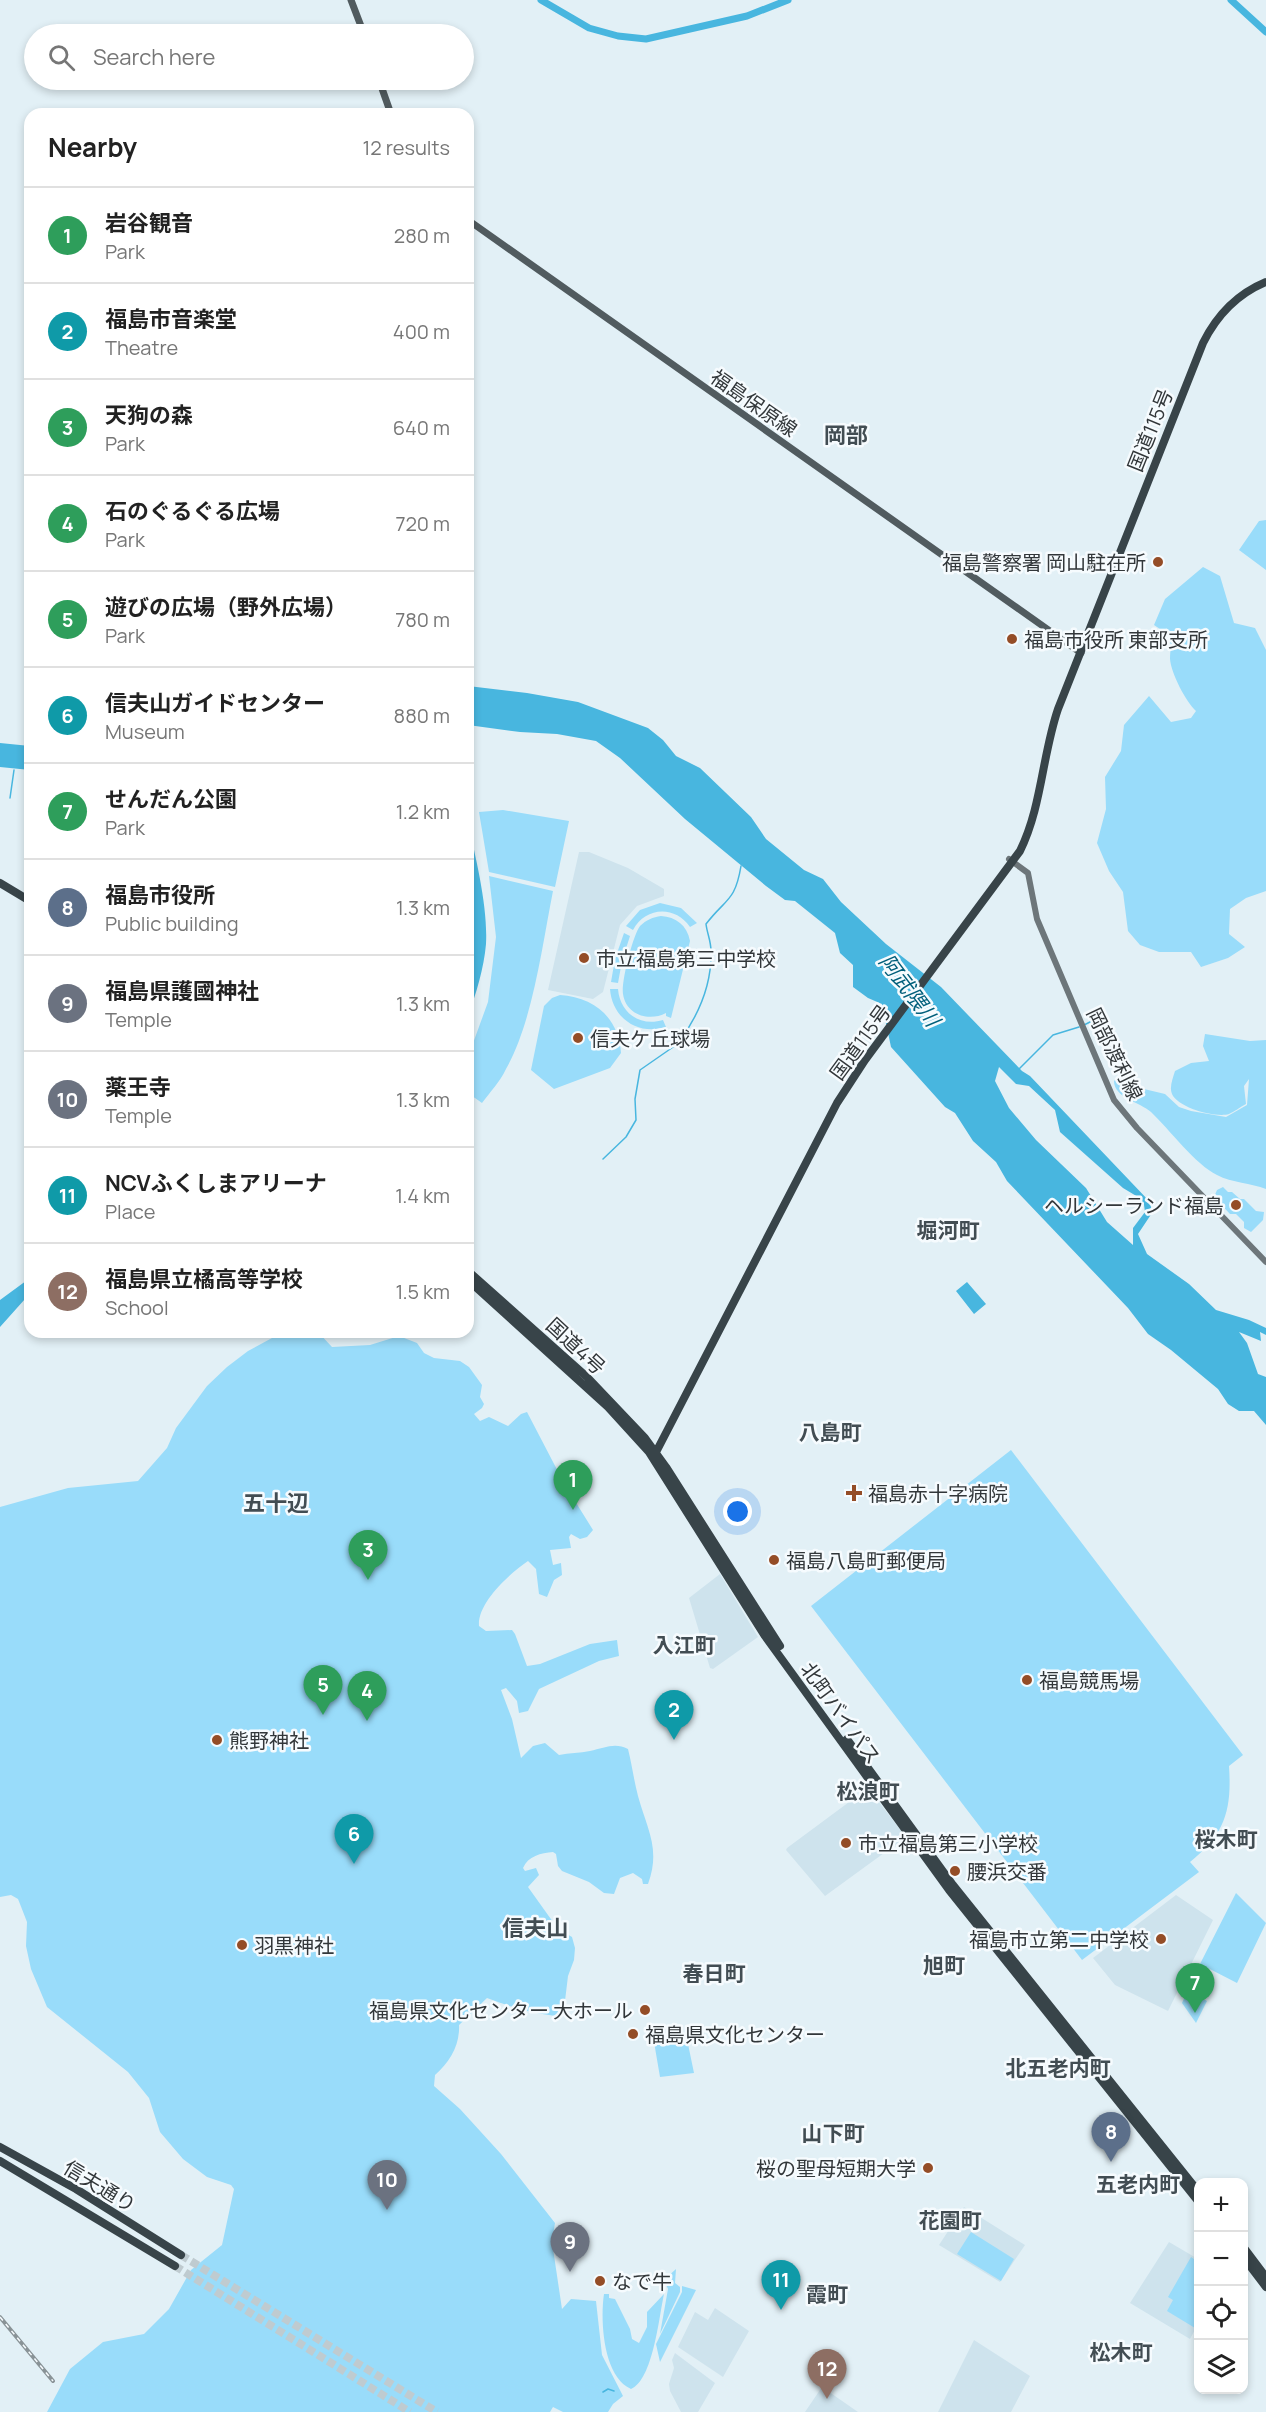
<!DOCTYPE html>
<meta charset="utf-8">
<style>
:root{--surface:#fff;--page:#f6f6f6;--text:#222;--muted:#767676;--line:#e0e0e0;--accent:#b45309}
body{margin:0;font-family:Manrope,"Noto Sans JP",sans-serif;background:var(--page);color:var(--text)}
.controls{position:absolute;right:18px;bottom:18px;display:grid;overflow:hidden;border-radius:12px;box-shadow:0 3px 9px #0003}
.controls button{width:54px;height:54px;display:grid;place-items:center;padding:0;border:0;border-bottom:2px solid var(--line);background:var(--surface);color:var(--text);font:30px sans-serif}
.you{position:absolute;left:738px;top:1512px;width:21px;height:21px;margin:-15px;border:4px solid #fff;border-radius:50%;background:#1a73e8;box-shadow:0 0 0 9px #1a73e833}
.badge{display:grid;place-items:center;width:39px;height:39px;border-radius:50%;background:var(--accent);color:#fff;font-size:20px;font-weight:700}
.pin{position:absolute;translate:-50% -50px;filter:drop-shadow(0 2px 3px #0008)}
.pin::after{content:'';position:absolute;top:32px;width:21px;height:18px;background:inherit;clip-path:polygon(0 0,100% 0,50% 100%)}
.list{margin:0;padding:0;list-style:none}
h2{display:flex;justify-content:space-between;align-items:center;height:78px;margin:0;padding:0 24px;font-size:26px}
h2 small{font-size:20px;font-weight:400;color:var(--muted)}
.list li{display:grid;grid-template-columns:39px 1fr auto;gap:18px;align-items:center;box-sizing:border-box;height:96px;padding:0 24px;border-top:2px solid var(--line)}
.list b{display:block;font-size:22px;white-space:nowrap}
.list p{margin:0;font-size:20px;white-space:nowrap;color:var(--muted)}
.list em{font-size:20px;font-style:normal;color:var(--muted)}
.icon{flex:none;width:33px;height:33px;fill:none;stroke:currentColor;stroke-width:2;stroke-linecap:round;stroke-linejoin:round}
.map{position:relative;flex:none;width:1266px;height:2412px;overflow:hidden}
.search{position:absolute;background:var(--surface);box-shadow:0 3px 9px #0003;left:24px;top:24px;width:450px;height:66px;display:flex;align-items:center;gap:15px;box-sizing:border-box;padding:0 21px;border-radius:33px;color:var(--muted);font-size:22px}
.panel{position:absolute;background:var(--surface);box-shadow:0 3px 9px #0003;left:24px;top:108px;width:450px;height:1230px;border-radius:18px}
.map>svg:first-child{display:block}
.built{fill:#cee3ed}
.green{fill:#99dcfa}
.water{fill:#48b6df;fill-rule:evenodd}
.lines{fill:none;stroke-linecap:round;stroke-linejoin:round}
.stream{stroke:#48b6df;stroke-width:1.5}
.river{stroke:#48b6df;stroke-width:7}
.highway-tunnel{stroke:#bfcbd0;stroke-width:8;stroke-dasharray:8 4;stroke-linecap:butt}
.secondary{stroke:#6d767a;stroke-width:6}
.primary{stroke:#515b5f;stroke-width:7}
.highway{stroke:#384449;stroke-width:8}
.rail-casing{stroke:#899397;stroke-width:4}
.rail{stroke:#f6fbfe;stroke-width:1.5;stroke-dasharray:4.5;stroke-linecap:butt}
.poi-dot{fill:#944d27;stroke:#f6fbfe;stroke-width:2}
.labels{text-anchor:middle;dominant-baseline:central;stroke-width:5;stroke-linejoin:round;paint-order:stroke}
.street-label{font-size:20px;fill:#32373a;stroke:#f6fbfe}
.poi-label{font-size:20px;fill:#32373a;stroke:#f6fbfe;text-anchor:start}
.water-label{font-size:21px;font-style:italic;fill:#005f7b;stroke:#f6fbfe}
.neighbourhood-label{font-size:21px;font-weight:bold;fill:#424d53;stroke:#f6fbfe}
.quarter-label{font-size:22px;font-weight:bold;fill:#424d53;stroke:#f6fbfe}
</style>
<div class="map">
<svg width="1266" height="2412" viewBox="0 0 1266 2412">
<rect width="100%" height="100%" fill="#e2f0f6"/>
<!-- built -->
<path class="built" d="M579,852H589L628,868L664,889V896L637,906L620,925L603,992L593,999L548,990Z
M720,1574L758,1637L713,1669L710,1668L689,1598Z
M868,1788L906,1837L825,1896L786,1850L787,1848Z
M1176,1895L1213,1920L1168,2011L1115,1985L1093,1958Z
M964,2207L1025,2245L1000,2282L939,2245Z
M1169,2242L1198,2259V2324L1190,2339L1130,2303Z
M715,2308L749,2331L723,2377L678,2347L695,2312L708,2320Z
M974,2340L1030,2376L1011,2412H938Z
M675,2353L715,2383L698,2412H681L670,2391L669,2384L674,2368L672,2360Z
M822,2387L858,2412H805Z"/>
<!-- green -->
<path class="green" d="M1266,520V570L1239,550L1259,521Z
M1203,567L1220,576L1234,623L1255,628L1266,650V891L1246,898L1230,909L1229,934L1245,947L1228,958L1201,967L1191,952H1159L1140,945L1128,931L1123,892L1109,871L1097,843L1106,809L1105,777L1121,751L1124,725L1149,696L1171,722L1191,718L1196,711C1186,702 1171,673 1170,659C1170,650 1172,644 1169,635L1154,625L1165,599Z
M503,810L569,821L555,887L489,872L479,812Z
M489,876L553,891C542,946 533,1021 506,1069C500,1082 490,1092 482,1103L468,1093V1057L488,1002L496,937Z
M660,903L681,908L697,923L690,927C675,905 645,907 633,930L626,926L640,910Z
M661,916C676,917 687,925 690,941L671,1018L666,1016V1013C649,1022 626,1015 623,994C621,982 633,935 640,926C646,920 653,917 661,916Z
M624,933L630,936L622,961L618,983L611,982L615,959Z
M610,989H618C620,1013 640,1027 663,1020L666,1027C638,1036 612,1018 610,989Z
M560,995C594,997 619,1018 621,1053L610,1068L554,1089L531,1070L544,1006L552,998Z
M1205,1034L1250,1041L1266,1040V1189C1251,1183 1232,1183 1217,1175C1196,1165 1169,1129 1151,1112C1140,1102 1114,1098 1114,1081L1118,1077L1144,1089L1165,1094L1179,1107L1191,1111L1226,1117L1247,1105L1249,1079L1244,1086L1246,1104C1240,1107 1234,1112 1229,1114C1216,1118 1178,1108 1172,1094C1169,1087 1173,1078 1175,1071L1191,1063L1209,1061L1203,1046Z
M1223,1187L1228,1192H1232L1240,1199H1244L1256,1211L1264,1212L1263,1220L1251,1232L1244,1228V1222L1236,1214H1230L1214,1197L1217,1190Z
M291,1332H318L332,1347L370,1345L399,1336L417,1343L424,1353L434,1358L460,1361L469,1367L482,1385L480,1397L484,1404L482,1408L474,1414L480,1421L489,1417L508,1426L521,1414L527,1412L565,1485L593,1530L587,1537L580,1539L571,1534L569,1537L571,1548L550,1550L553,1565L561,1563L562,1575L554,1580L547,1597L539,1594L536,1569L528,1561C510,1573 477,1603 479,1626L486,1631L512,1630L515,1634L527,1666L540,1664L590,1644L617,1640L619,1656L599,1661L539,1689L528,1711L519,1713L517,1701L506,1688L501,1690L512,1719L521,1758L533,1746L545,1743L559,1755C569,1753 580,1753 590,1751C604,1748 615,1742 628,1749C632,1765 634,1781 638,1796C647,1829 661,1849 648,1884H643L642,1879L633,1873L620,1878L614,1894L604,1893L589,1882L562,1871L558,1866L556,1854L553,1852C541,1853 528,1856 523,1868L525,1871L536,1868L539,1875L528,1887L558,1929L572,1937L575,1948L574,1960L568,1976L564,2009L559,2016C533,2014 511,2007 487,1998L459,2025C460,2045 450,2062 435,2075L434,2086L460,2109L501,2154L555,2223L552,2242L562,2309L571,2299L596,2301L602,2355L623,2396L613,2404L608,2412H563L553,2407L550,2412H47L70,2369L103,2342L144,2334L169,2309L191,2270L222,2245L234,2189L231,2185L207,2177L183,2159L160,2132L149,2098L128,2072L47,2007L31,1969L26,1946L27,1922L20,1904L18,1899L11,1895L0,1897V1507L68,1488L138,1481L167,1448L176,1428L207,1386L227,1367L248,1351L272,1338Z
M1011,1450L1243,1755L1229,1766C1232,1810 1225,1834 1190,1862L1199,1872L1082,1960L811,1606Z
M1236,1893L1266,1923L1237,1983L1200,1964Z
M1188,1990L1207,2001L1196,2023L1182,2003Z
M681,2038L688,2044L694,2073L660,2077L654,2042Z
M971,2232L1014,2259L1001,2281L957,2254Z
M1191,2257L1198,2262V2322L1195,2328L1167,2311L1173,2300L1168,2297Z
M676,2269L675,2283L680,2287V2292L660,2334L668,2289L664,2280Z
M682,2286L696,2290L660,2362L656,2344L682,2292Z
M604,2294H609V2298L615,2299L630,2329L632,2339L639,2343L647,2327V2312L664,2294C659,2317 653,2380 631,2389C603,2377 600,2320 604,2294Z"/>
<!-- water -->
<path class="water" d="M468,686L527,693L578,702L648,728L663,740L676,756L700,768L751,817L766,839L804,870L823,879L841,902L886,944L941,987L1022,1071L1030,1076L1150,1202L1152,1213L1138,1234L1147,1254L1189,1284L1216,1310L1249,1320L1266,1328V1335L1260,1332L1261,1341L1239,1332L1247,1343L1258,1374L1266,1377V1425L1254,1411H1239L1228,1404L1218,1389L1171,1350L1148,1334L1128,1308L1007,1181L996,1162L973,1141L955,1113L945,1107L891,1047L882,1004L868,998L853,987V965L840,953L835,933L795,901L785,900L766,886L685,819L620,758L596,741L557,734L520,732L468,725ZM999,1067L1016,1084L1029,1086L1055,1110L1060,1132L1123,1188L1138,1197L1144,1205L1145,1212L1133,1228V1245L1107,1222L1086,1188L1036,1140L1009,1108L995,1081Z
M0,743L30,746V770L0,767Z
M468,823C476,859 488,907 486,944C484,968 476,994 468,1016Z
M30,1278V1297L25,1299L0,1327V1300Z
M967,1282L986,1304L974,1314L956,1291Z"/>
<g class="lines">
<!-- stream -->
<path class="stream" d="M10,798L14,770
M1084,1025L1094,1020
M679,1042C698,1016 712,984 711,951C711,941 707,933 706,924C726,898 735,902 741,866
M1019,1069L1053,1035L1079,1027
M603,1159L626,1137L636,1120L635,1099L640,1070L676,1045
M603,2392L608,2389L614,2391"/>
<!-- river -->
<path class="river" d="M541,0L589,28L618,36L646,39L747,16L788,0
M1231,0L1266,32"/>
<!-- highway-tunnel -->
<path class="highway-tunnel" d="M181,2255L437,2412
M175,2266L410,2412"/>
<!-- secondary -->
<path class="secondary" d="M1009,859L1028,873L1037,919L1114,1100L1137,1128L1266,1262"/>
<!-- primary -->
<path class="primary" d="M351,0L364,34
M379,80L391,114
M468,220L1081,653"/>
<!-- highway -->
<path class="highway" d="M0,883L30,901
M468,1271L587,1377L645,1438L666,1467L780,1646
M468,1280L608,1407L649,1452L765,1636L949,1890L1198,2201
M653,1458L837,1103L865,1060L1020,851C1042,806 1042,756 1058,709L1203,343C1217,315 1237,294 1266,282
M847,1739L953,1885L1198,2191
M0,2147L76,2189L181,2255
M0,2161L175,2266
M1244,2248L1266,2277
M1244,2258L1266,2287"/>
<defs>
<path id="rail" d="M0,2317L53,2381"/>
</defs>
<!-- rail casing -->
<use href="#rail" class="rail-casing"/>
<!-- rail -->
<use href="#rail" class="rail"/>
</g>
<!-- markers -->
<g class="poi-dot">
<circle cx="1158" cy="562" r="6"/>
<circle cx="1012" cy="639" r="6"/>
<circle cx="584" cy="958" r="6"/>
<circle cx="578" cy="1038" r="6"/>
<circle cx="1236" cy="1205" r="6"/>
<path d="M851 1484h6v6h6v6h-6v6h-6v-6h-6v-6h6z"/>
<circle cx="774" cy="1560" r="6"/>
<circle cx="1027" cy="1680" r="6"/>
<circle cx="217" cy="1740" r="6"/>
<circle cx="846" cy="1843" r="6"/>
<circle cx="955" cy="1871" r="6"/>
<circle cx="1161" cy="1939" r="6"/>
<circle cx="242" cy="1945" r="6"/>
<circle cx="645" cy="2010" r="6"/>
<circle cx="633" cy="2034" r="6"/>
<circle cx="928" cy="2168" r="6"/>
<circle cx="600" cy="2281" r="6"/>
</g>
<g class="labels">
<!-- street labels -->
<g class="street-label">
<text transform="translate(754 403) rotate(35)">福島保原線</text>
<text transform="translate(1150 430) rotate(-68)">国道115号</text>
<text transform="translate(860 1042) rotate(-54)">国道115号</text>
<text transform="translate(1115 1054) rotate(64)">岡部渡利線</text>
<text transform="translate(576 1346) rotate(43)">国道4号</text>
<text transform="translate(841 1713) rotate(54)">北町バイパス</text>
<text transform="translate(100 2186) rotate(31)">信夫通り</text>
</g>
<!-- poi labels -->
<g class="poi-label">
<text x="1146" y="562" text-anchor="end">福島警察署 岡山駐在所</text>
<text x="1024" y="639">福島市役所 東部支所</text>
<text x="596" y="958">市立福島第三中学校</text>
<text x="590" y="1038">信夫ケ丘球場</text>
<text x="1224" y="1205" text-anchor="end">ヘルシーランド福島</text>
<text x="868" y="1493">福島赤十字病院</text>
<text x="786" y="1560">福島八島町郵便局</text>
<text x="1039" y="1680">福島競馬場</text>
<text x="229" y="1740">熊野神社</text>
<text x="858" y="1843">市立福島第三小学校</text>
<text x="967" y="1871">腰浜交番</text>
<text x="1149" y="1939" text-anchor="end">福島市立第二中学校</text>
<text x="254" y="1945">羽黒神社</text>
<text x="633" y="2010" text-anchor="end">福島県文化センター 大ホール</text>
<text x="645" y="2034">福島県文化センター</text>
<text x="916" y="2168" text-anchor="end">桜の聖母短期大学</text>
<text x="612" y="2281">なで牛</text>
</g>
<!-- water labels -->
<g class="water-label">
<text transform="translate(910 990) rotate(53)">阿武隈川</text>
</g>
<!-- neighbourhood labels -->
<g class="neighbourhood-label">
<text x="948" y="1230">堀河町</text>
<text x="830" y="1432">八島町</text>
<text x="684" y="1645">入江町</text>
<text x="868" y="1791">松浪町</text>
<text x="1226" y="1839">桜木町</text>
<text x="944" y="1965">旭町</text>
<text x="714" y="1973">春日町</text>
<text x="1058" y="2068">北五老内町</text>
<text x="833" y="2133">山下町</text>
<text x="1138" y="2184">五老内町</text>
<text x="950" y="2220">花園町</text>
<text x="827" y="2294">霞町</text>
<text x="1121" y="2352">松木町</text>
</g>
<!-- quarter labels -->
<g class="quarter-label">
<text x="846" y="435">岡部</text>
<text x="276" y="1503">五十辺</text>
<text x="535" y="1928">信夫山</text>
</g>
</g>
</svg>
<div class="controls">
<button>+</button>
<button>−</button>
<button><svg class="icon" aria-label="locate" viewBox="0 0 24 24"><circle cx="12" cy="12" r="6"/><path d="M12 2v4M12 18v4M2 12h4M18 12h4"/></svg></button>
<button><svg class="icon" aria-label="layers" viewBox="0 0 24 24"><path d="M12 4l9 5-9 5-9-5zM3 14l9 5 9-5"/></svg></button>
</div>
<div class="you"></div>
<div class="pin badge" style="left:573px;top:1510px;background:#2e9e5b">1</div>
<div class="pin badge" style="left:674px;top:1740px;background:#0f9aa8">2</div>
<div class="pin badge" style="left:368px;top:1580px;background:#2e9e5b">3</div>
<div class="pin badge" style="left:367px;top:1721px;background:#2e9e5b">4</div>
<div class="pin badge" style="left:323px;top:1715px;background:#2e9e5b">5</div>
<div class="pin badge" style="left:354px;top:1864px;background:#0f9aa8">6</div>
<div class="pin badge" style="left:1195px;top:2013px;background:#2e9e5b">7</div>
<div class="pin badge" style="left:1111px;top:2162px;background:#5c6f8a">8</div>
<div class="pin badge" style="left:570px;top:2272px;background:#6b7280">9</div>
<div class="pin badge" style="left:387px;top:2210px;background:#6b7280">10</div>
<div class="pin badge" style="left:781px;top:2310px;background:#0f9aa8">11</div>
<div class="pin badge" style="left:827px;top:2399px;background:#8d6e63">12</div>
<div class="search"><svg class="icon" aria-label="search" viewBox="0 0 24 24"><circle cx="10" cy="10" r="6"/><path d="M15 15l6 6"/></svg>Search here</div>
<section class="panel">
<h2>Nearby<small>12 results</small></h2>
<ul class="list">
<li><span class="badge" style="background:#2e9e5b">1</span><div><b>岩谷観音</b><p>Park</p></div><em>280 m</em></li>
<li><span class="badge" style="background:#0f9aa8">2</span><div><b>福島市音楽堂</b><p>Theatre</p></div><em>400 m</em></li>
<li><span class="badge" style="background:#2e9e5b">3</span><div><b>天狗の森</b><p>Park</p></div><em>640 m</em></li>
<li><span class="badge" style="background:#2e9e5b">4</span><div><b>石のぐるぐる広場</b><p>Park</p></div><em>720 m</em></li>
<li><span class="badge" style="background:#2e9e5b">5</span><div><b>遊びの広場（野外広場）</b><p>Park</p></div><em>780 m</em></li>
<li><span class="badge" style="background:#0f9aa8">6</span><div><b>信夫山ガイドセンター</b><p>Museum</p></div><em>880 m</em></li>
<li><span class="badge" style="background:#2e9e5b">7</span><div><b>せんだん公園</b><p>Park</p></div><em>1.2 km</em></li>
<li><span class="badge" style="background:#5c6f8a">8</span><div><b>福島市役所</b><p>Public building</p></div><em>1.3 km</em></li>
<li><span class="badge" style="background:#6b7280">9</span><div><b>福島県護國神社</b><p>Temple</p></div><em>1.3 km</em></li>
<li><span class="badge" style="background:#6b7280">10</span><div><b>薬王寺</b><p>Temple</p></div><em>1.3 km</em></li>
<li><span class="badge" style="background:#0f9aa8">11</span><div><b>NCVふくしまアリーナ</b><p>Place</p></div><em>1.4 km</em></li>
<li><span class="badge" style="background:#8d6e63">12</span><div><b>福島県立橘高等学校</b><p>School</p></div><em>1.5 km</em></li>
</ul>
</section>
</div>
